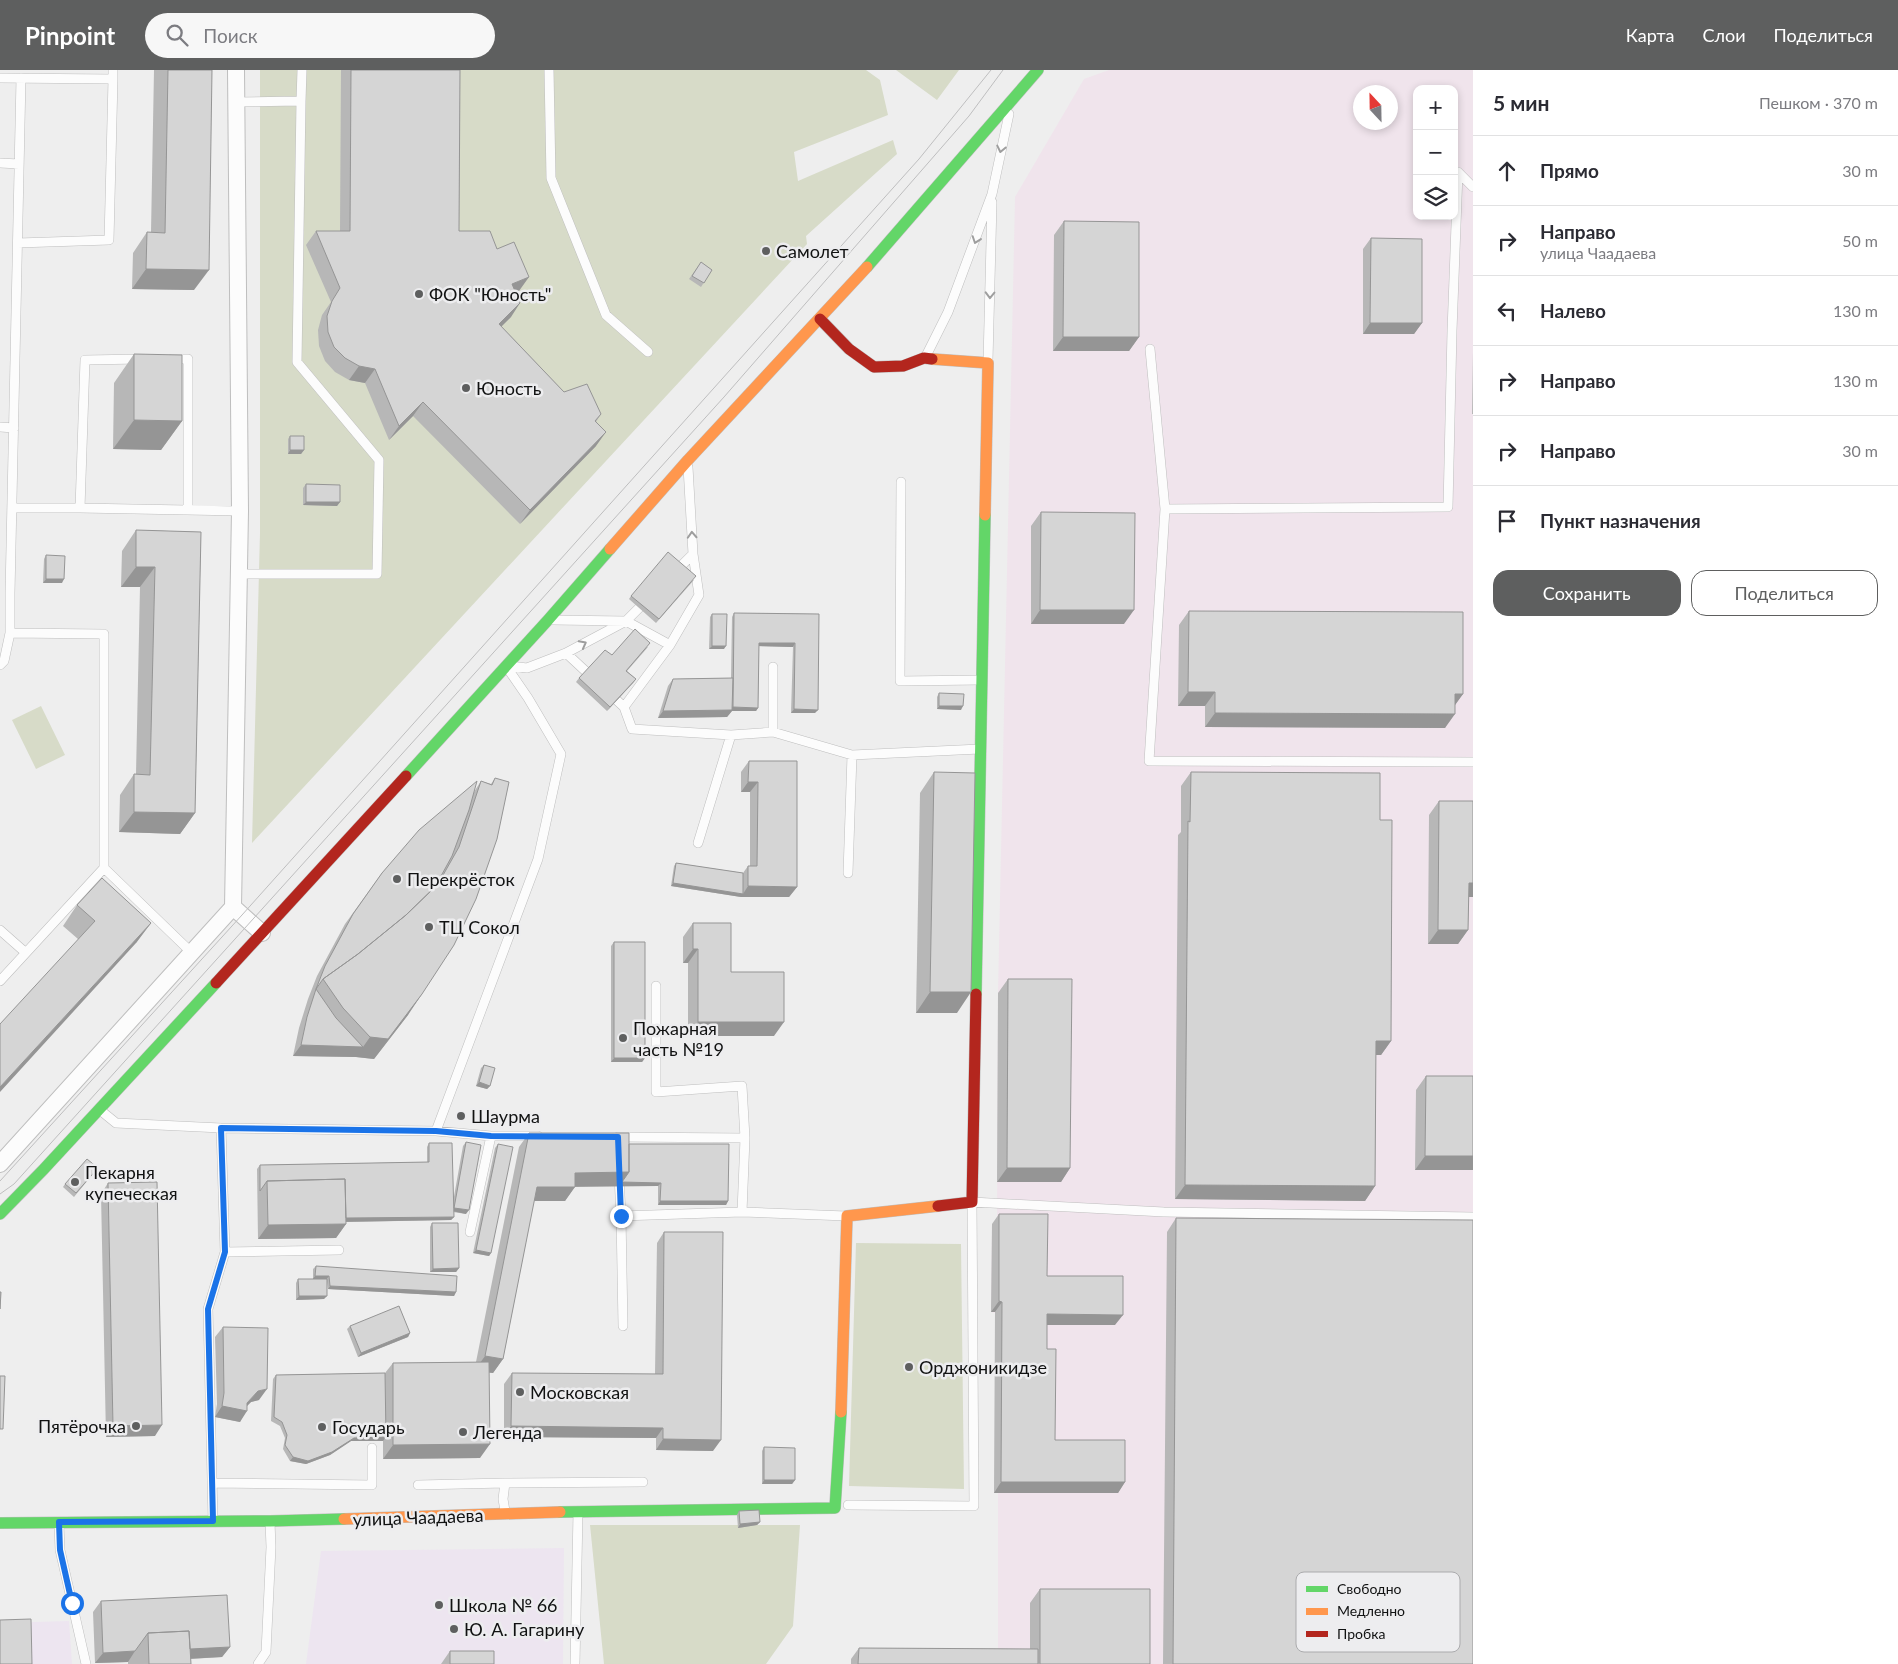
<!DOCTYPE html>
<html lang="ru">
<meta charset="utf-8">
<style>
:root{--surface:#fff;--page:#f7f7f7;--text:#2b2b33;--muted:#7c7c81;--line:#e1e1e2;--accent:#5e5f5f}
body{margin:0;font-family:Lato,sans-serif;background:var(--page);color:var(--text)}
.controls{position:absolute;right:15px;top:15px;display:grid;overflow:hidden;border-radius:10px;box-shadow:0 2px 8px #0003}
.controls button{width:45px;height:45px;display:grid;place-items:center;padding:0;border:0;border-bottom:1px solid var(--line);background:var(--surface);color:var(--text);font:25px sans-serif}
.compass{position:absolute;left:1353px;top:15px;width:45px;height:45px;border-radius:50%;background:var(--surface);box-shadow:0 2px 8px #0003;rotate:338deg}
.stop{position:absolute;width:15px;height:15px;margin:-11px;border:4px solid #1a73e8;border-radius:50%;background:#fff}
.stop.end{background:#1a73e8;border-color:#fff;box-shadow:0 1px 5px #0008}
.list{margin:0;padding:0;list-style:none}
h2{display:flex;justify-content:space-between;align-items:center;height:65px;margin:0;padding:0 20px;font-size:21px}
h2 small{font-size:16px;font-weight:400;color:var(--muted)}
.list li{display:grid;grid-template-columns:32px 1fr auto;gap:15px;align-items:center;box-sizing:border-box;height:70px;padding:0 20px;border-top:1px solid var(--line)}
.list b{display:block;font-size:19px;white-space:nowrap}
.list p{margin:0;font-size:16px;white-space:nowrap;color:var(--muted)}
.list em{font-size:16px;font-style:normal;color:var(--muted)}
.actions{display:flex;gap:10px;padding:15px 20px}
.actions a{flex:1;padding:11px 0;border:1px solid var(--accent);border-radius:15px;text-align:center;font-size:18px;color:var(--accent)}
.actions .main{background:var(--accent);color:#fff}
.icon{flex:none;width:28px;height:28px;fill:none;stroke:currentColor;stroke-width:2;stroke-linecap:round;stroke-linejoin:round}
.map{position:relative;flex:none;width:1473px;height:1594px;overflow:hidden}
header{display:flex;align-items:center;gap:30px;box-sizing:border-box;height:70px;padding:0 25px;background:var(--accent);color:#fff}
header strong{font-size:24px}
nav{display:flex;gap:28px;margin-inline-start:auto;font-size:18px}
.search{width:350px;height:45px;background:var(--page);display:flex;align-items:center;gap:12px;box-sizing:border-box;padding:0 18px;border-radius:28px;color:var(--muted);font-size:19px}
main{display:flex}
aside{flex:1;background:var(--surface)}
.map>svg:first-child{display:block}
.industrial{fill:#f0e4ec;fill-rule:evenodd}
.education{fill:#ede5f0}
.green{fill:#d7dbc8}
.lines{fill:none;stroke-linecap:round;stroke-linejoin:round}
.lane-casing{stroke:#bebebe;stroke-width:10}
.street-casing{stroke:#bebebe;stroke-width:18}
.fast-casing{stroke:#bebebe;stroke-width:12}
.slow-casing{stroke:#bebebe;stroke-width:12}
.jam-casing{stroke:#bebebe;stroke-width:12}
.lane{stroke:#fcfcfc;stroke-width:9}
.street{stroke:#fcfcfc;stroke-width:16}
.fast{stroke:#63d668;stroke-width:11}
.slow{stroke:#ff974d;stroke-width:11}
.jam{stroke:#b3261e;stroke-width:11}
.tram{stroke:#bebebf;stroke-width:1}
.wall{fill:#b7b7b7}
.shaded-wall{fill:#959595}
.building{fill:#d5d5d5;stroke:#959595}
.oneway{stroke:#9e9e9e}
.route{stroke:#1a73e8;stroke-width:6}
.poi-dot{fill:#5e5f5f;stroke:#ededef;stroke-width:2}
.labels{text-anchor:middle;dominant-baseline:central;stroke-width:5;stroke-linejoin:round;paint-order:stroke}
.poi-label{font-size:18px;fill:#111212;stroke:#ededef;text-anchor:start}
.street-label{font-size:18px;fill:#111212;stroke:#ededef}
.key{fill:#ededef;stroke:#ababad;stroke-width:1}
.key-label{font-size:14px;fill:#111212}
</style>
<header>
<strong>Pinpoint</strong>
<div class="search"><svg class="icon" aria-label="search" viewBox="0 0 24 24"><circle cx="10" cy="10" r="6"/><path d="M15 15l6 6"/></svg>Поиск</div>
<nav><a>Карта</a><a>Слои</a><a>Поделиться</a></nav>
</header>
<main>
<div class="map">
<svg width="1473" height="1594" viewBox="0 0 1473 1594">
<rect width="100%" height="100%" fill="#eee"/>
<!-- industrial -->
<path class="industrial" d="M1109,0H1473V1594H851L998,1589V1423L995,1243L991,1242L992,1154H997L998,923L1015,127L1084,9ZM1417,19H1454V146H1417ZM1360,22H1390V52H1360Z"/>
<!-- education -->
<path class="education" d="M564,1478L563,1594H306L321,1481Z
M69,1551L72,1594H0V1553Z"/>
<!-- green -->
<path class="green" d="M260,0H866L880,10L888,45L794,82L798,111L893,70L897,84L806,166L807,174L252,773L260,463Z
M896,0H959L937,30Z
M41,636L65,685L36,699L12,650Z
M856,1173L961,1174L964,1419L849,1416Z
M590,1455H800L793,1556L766,1594H604Z"/>
<g class="lines">
<defs>
<path id="lane" d="M549,0L551,108L606,245L648,282
M0,8L113,9V0
M237,32L301,31L302,0
M0,93L19,94
M18,173L109,170L113,9
M1150,279L1165,439L1149,691L1473,692
M926,286L948,242L992,124L1009,44
M141,289L85,290L80,438L240,441
M172,289H188V440
M988,291L992,132
M0,357L14,358
M901,412L900,611L981,610
M12,438H80
M1165,439L1448,437L1452,261L1458,102L1473,117
M674,503L693,484L688,397
M238,504H377L379,390L297,292L301,31
M553,550L626,551L670,575
M566,583L594,609
M0,595L4,591L10,563
M510,596L527,598L566,583L626,551L647,530
M609,623L624,637L670,575L699,525L693,484
M624,637L632,659L731,665
M773,662V597
M698,773L731,665L773,662L852,685
M104,798L192,883
M848,803L852,685L980,679
M0,860L26,883
M0,911L104,798V564L10,563V523L21,8
M656,916V1022L742,1016L745,1068L742,1142L846,1146
M100,1040L116,1053L221,1058L436,1061L491,1066H538
M436,1061L538,789L561,684L528,628L506,596
M618,1067L745,1068
M619,1105L621,1146
M470,1162L491,1066
M225,1182L339,1180
M623,1256L621,1146L742,1142
M212,1413L372,1415V1378
M505,1413L643,1412
M418,1415L505,1413L503,1429L505,1441
M848,1435L974,1436L972,1132L1164,1142L1473,1147
M213,1451L208,1239L225,1182L221,1058
M59,1455L60,1480L86,1594
M258,1594L266,1582L271,1477L270,1452
M575,1594L578,1442"/>
<path id="street" d="M233,837L262,863
M0,1094L233,837L240,441L236,0"/>
<path id="fast" d="M867,197L1038,0
M406,706L548,550L610,479
M976,924L985,445
M0,1144L43,1100L216,913
M560,1442L835,1438L841,1342
M0,1453L270,1451L344,1449"/>
<path id="slow" d="M932,289L988,293L985,445
M610,479L688,390L867,197
M841,1342L847,1146L938,1136
M344,1449L560,1442"/>
<path id="jam" d="M820,249L849,279L874,297L903,296L924,288L932,289
M216,913L406,706
M938,1136L972,1132L976,924"/>
</defs>
<!-- lane casing -->
<use href="#lane" class="lane-casing"/>
<!-- street casing -->
<use href="#street" class="street-casing"/>
<!-- fast casing -->
<use href="#fast" class="fast-casing"/>
<!-- slow casing -->
<use href="#slow" class="slow-casing"/>
<!-- jam casing -->
<use href="#jam" class="jam-casing"/>
<!-- lane -->
<use href="#lane" class="lane"/>
<!-- street -->
<use href="#street" class="street"/>
<!-- fast -->
<use href="#fast" class="fast"/>
<!-- slow -->
<use href="#slow" class="slow"/>
<!-- jam -->
<use href="#jam" class="jam"/>
<!-- tram -->
<path class="tram" d="M0,1111L242,845L919,89L991,0
M0,1124L14,1114L724,327L969,46L1003,0"/>
</g>
<!-- wall -->
<path class="wall" d="M154,0H212L194,220L132,219L133,183L147,162H151Z
M341,0H460L459,161L497,179L519,221L516,222L511,247L501,256L564,322L601,344L596,352V376L520,454L413,346L389,370L365,313L349,310L335,302L325,291L319,276L318,260L322,245L331,232L306,175L316,161H340Z
M1064,151L1139,267L1129,281H1053L1054,165Z
M1371,168L1422,253L1414,264H1363V179Z
M701,192L712,200L701,217L689,209Z
M1473,282V344H1472Z
M134,284L182,351L161,380L113,379L114,313Z
M290,366L304,380L301,384H288V369Z
M306,414L340,432L337,436L303,435V418Z
M1041,442L1124,554H1031V456Z
M136,460L201,462L195,743L180,764L119,762L120,725L134,704H136L140,517H121L122,481Z
M46,485L62,513H43L44,489Z
M694,510L656,553L629,529L631,526Z
M1189,541L1463,624L1455,634L1445,658L1205,657V636H1178L1179,555Z
M734,543L819,544L815,643H791L793,577L759,576L758,638L756,641H732L727,647L658,648L668,616L673,609L731,608L732,547Z
M712,544L724,579H709L710,547Z
M648,577L627,601L636,609L607,641L576,612L579,608L612,585Z
M939,623L961,640L937,639V627Z
M749,691H797V817L789,827H741L671,816L674,796L676,793L743,803L748,796H750V722H741V702Z
M934,702L957,943H916L920,723Z
M1191,702L1380,750L1391,971L1381,985H1376L1375,1116L1365,1131L1175,1129L1178,765L1181,762V716Z
M495,708L408,945L374,989L356,987L293,986L299,958L308,929L317,906L345,854L382,803L474,722L481,711L491,714Z
M1439,731L1473,827H1469L1468,860L1458,874H1428L1429,745Z
M77,835L151,853L136,873L78,869L63,856Z
M693,853L731,902L774,966H688V893H683V867Z
M614,872L645,988L642,992H611V876Z
M1008,909L1070,1098L1061,1112H997L998,923Z
M484,995L490,1016L487,1019L476,1016L481,998Z
M1426,1006H1473V1100H1415L1416,1020Z
M529,1063L629,1074L728,1131L726,1135H658V1116H575L565,1131H534L503,1289L493,1303H489L480,1388L383,1389V1370L351,1371L330,1385L306,1394L290,1391L283,1379L285,1368L280,1356L271,1351L273,1309L276,1305L385,1303L393,1293L476,1292L519,1077Z
M466,1072V1144L453,1142L454,1147L451,1150L346,1152V1154L336,1168L258,1169L257,1099L260,1095L427,1092V1077L429,1073L453,1132L463,1076Z
M498,1074L491,1183L489,1186L473,1183L495,1078Z
M98,1098L74,1127L63,1117L65,1114Z
M108,1113L155,1366L106,1367L101,1124Z
M999,1144L1047,1206L1115,1255H1047V1279L1055,1370L1125,1412L1118,1423H994L995,1242H991L992,1154Z
M1176,1148L1473,1594H1163L1167,1162Z
M432,1153L459,1198L456,1202H430V1157Z
M664,1162L713,1381L656,1380V1368L504,1367V1314L512,1303L655,1304L657,1173Z
M316,1196L456,1222L454,1226L328,1219L327,1212L324,1229L296,1230V1213L298,1209H313V1199Z
M350,1256L410,1263L408,1267L358,1287L347,1259Z
M223,1257L259,1330L251,1332L247,1336L240,1352L215,1347L217,1334L215,1267Z
M764,1377L795,1410L792,1414H762V1381Z
M739,1441L760,1452L757,1455L738,1458L737,1445Z
M1040,1519L1150,1594H851V1589L859,1578L1030,1579V1533Z
M101,1531L230,1577L222,1587L190,1589L191,1594H128V1592L95,1593L93,1542Z
M450,1581V1594H441Z"/>
<!-- shaded-wall -->
<path class="shaded-wall" d="M146,199L209,200L194,220L132,219Z
M529,207L519,221L502,228L512,214Z
M520,233L511,247L490,268L499,254Z
M1370,253H1422L1414,264H1363Z
M1063,267H1139L1129,281H1053Z
M359,296L375,299L365,313L349,310Z
M423,332L413,346L389,370L399,356Z
M134,350L182,351L161,380L113,379Z
M606,362L596,376L520,454L530,440Z
M290,380H304L301,384H288Z
M306,432H340L337,436L303,435Z
M136,497H155L140,517H121Z
M46,509H64L62,513H43Z
M1040,540H1134L1124,554H1031Z
M759,573H795L793,577L757,576Z
M712,576H726L724,579H709Z
M636,609L633,613L607,641L610,637Z
M1188,622H1215L1205,636H1178Z
M1455,624H1463L1453,638Z
M939,636H963L961,640L937,639Z
M733,637L758,638L756,641H732L727,647L658,648L663,641Z
M794,639L818,640L815,643H791Z
M1215,643L1455,644L1445,658L1205,657Z
M748,712H758L750,722H741Z
M134,742L195,743L180,764L119,762Z
M673,813L743,824L748,816L797,817L789,827H741L671,816Z
M1469,813H1473V827H1459Z
M151,853L136,873L0,1022V1017Z
M1438,860H1468L1458,874H1428Z
M693,879H698L688,893H683Z
M930,922H971L957,943H916Z
M422,924L408,945L374,989L356,987L293,986L301,975L363,977L370,967Z
M698,952H784L774,966H688Z
M1376,971H1391L1381,985H1367Z
M614,988H645L642,992H611Z
M479,1012L490,1016L487,1019L476,1016Z
M1425,1086H1473V1100H1415Z
M1007,1098H1070L1061,1112H997Z
M629,1102L661,1113L658,1116L566,1117L575,1103Z
M1185,1115L1375,1116L1365,1131L1175,1129Z
M537,1117H575L565,1131H527Z
M660,1131H728L726,1135H658Z
M454,1138L469,1140L466,1144L452,1141Z
M454,1147L451,1150L336,1152L338,1148Z
M346,1154L336,1168L258,1169L268,1155Z
M476,1180L491,1183L489,1186L473,1183Z
M459,1198L456,1202H430L433,1199Z
M315,1206H329L326,1210H312Z
M330,1216L456,1222L454,1226L328,1219Z
M299,1226H327L324,1229L296,1230Z
M999,1231L1002,1232L995,1242H991Z
M1047,1244L1123,1245L1115,1255H1040Z
M410,1263L408,1267L358,1287L361,1283Z
M485,1286L503,1289L493,1303L475,1300Z
M267,1319L259,1330L251,1332L243,1340L247,1341L240,1352L215,1347L222,1336L247,1333L258,1321Z
M162,1355L155,1366L106,1367L113,1356Z
M511,1356L663,1358L656,1368L504,1367Z
M386,1367L383,1371H351L330,1385L306,1394L290,1391L293,1387L354,1368Z
M663,1369L721,1370L713,1381L656,1380Z
M490,1374L480,1388L383,1389L393,1375Z
M764,1410H795L792,1414H762Z
M1001,1412H1125L1118,1423H994Z
M760,1452L757,1455L738,1458L740,1454Z
M230,1577L222,1587L149,1591V1581Z
M135,1581L128,1592L95,1593L103,1583Z"/>
<!-- building -->
<path class="building" d="M168,0H212L209,200L146,199L147,162L165,163Z
M351,0H460L459,161H490L497,179L514,172L529,207L512,214L520,233L499,254L564,322L587,314L601,344L595,351L606,362L530,440L423,332L399,356L375,299L359,296L345,288L334,277L328,262L327,246L332,231L340,218L316,161H350Z
M1064,151L1139,152V267H1063Z
M1371,168L1422,169V253H1370Z
M701,192L712,200L704,213L692,206Z
M134,284L182,285V351L134,350Z
M290,366H304V380H290Z
M306,414L340,415V432H306Z
M1041,442L1135,443L1134,540H1040Z
M136,460L201,462L195,743L134,742V704L150,705L155,497H136Z
M668,482L696,506L659,549L631,526Z
M46,485L65,486L64,509H46Z
M1189,541L1463,542V624H1455V644L1215,643V622H1188Z
M734,543L819,544L818,640L794,639L795,573H759L758,638L733,637Z
M712,544H727L726,576H712Z
M635,559L650,573L626,601L636,609L610,637L579,608L605,580L612,585Z
M733,608L732,640L663,641L673,609Z
M939,623L964,624L963,636H939Z
M749,691H797V817L748,816V796H757L758,712H748Z
M934,702L975,703L971,922H930Z
M1191,702L1380,703V750H1392L1391,971H1376L1375,1116L1185,1115L1188,751L1190,752Z
M495,708L509,712L497,769L476,829L454,875L422,924L388,969L370,967L343,938L323,909L358,884L406,845L438,814L459,777L481,711L492,715Z
M477,711L469,740L452,786L435,817L406,845L358,884L323,909L316,919L325,896L353,844L382,803L419,760Z
M1439,731H1473V813H1469L1468,860H1438Z
M676,793L743,803V824L673,813Z
M102,808L151,853L0,1017V954L95,851L77,835Z
M693,853H731V902H784V952H698V879H693Z
M614,872H645V988H614Z
M1008,909H1072L1070,1098H1007Z
M316,919L336,948L363,977L301,975L307,947Z
M484,995L495,998L490,1016L479,1012Z
M1426,1006H1473V1086H1425Z
M529,1063H629V1102L575,1103V1117H537L503,1289L485,1286Z
M466,1072L481,1075L469,1140L454,1138Z
M429,1073H452L454,1147L346,1148L345,1109L267,1111L260,1121V1095L429,1092Z
M498,1074L513,1077L491,1183L476,1180Z
M629,1074H729L728,1131H660L661,1113L622,1112L629,1102Z
M87,1089L98,1098L76,1123L65,1114Z
M345,1109L346,1154L268,1155L267,1111Z
M157,1112L162,1355L113,1356L108,1113Z
M999,1144H1048L1047,1206H1123V1245L1047,1244V1279H1056L1055,1370H1125V1412H1001L1002,1232L999,1231Z
M1176,1148L1473,1150V1594H1173Z
M432,1153H458L459,1198L433,1199Z
M664,1162H723L721,1370L663,1369V1358L511,1356L512,1303L663,1304Z
M316,1196L457,1206L456,1222L330,1216L329,1206H315Z
M298,1209H327V1226H299Z
M0,1222H1L0,1239Z
M399,1236L410,1263L361,1283L350,1256Z
M223,1257L268,1258L267,1319L258,1321L247,1333V1341L222,1336L224,1323Z
M489,1292L490,1374L393,1375V1293Z
M385,1303L386,1367L354,1368L332,1382L308,1391L293,1387L285,1375L287,1365L282,1352L274,1347L276,1305Z
M0,1306H5L3,1359H0Z
M764,1377L795,1378V1410H764Z
M759,1440L760,1452L740,1454L739,1441Z
M1040,1519H1150V1594H1040Z
M227,1525L230,1577L190,1579L189,1561L148,1563L135,1581L103,1583L101,1531Z
M31,1549L32,1594H0V1550Z
M189,1561L191,1594H149L148,1563Z
M859,1578L1038,1579V1594H858Z
M450,1581H494V1594H450Z"/>
<!-- one-way arrows -->
<defs><path id="oneway-chevron" d="M-2-3.5L2.5 0L-2 3.5" fill="none" stroke-width="1.6" stroke-linecap="round" stroke-linejoin="round" transform="scale(1.25)"/></defs>
<g class="oneway">
<use href="#oneway-chevron" transform="translate(1001 79) rotate(102)"/>
<use href="#oneway-chevron" transform="translate(976 170) rotate(109)"/>
<use href="#oneway-chevron" transform="translate(990 225) rotate(91)"/>
<use href="#oneway-chevron" transform="translate(692 465) rotate(-93)"/>
<use href="#oneway-chevron" transform="translate(583 574) rotate(-28)"/>
</g>
<g class="lines">
<!-- route -->
<path class="route" d="M72,1533L60,1480L59,1452L213,1451L208,1239L225,1182L221,1058L436,1061L491,1066L618,1067L621,1146"/>
</g>
<!-- markers -->
<g class="poi-dot">
<circle cx="766" cy="181" r="5"/>
<circle cx="419" cy="224" r="5"/>
<circle cx="466" cy="318" r="5"/>
<circle cx="397" cy="809" r="5"/>
<circle cx="429" cy="857" r="5"/>
<circle cx="623" cy="968" r="5"/>
<circle cx="461" cy="1046" r="5"/>
<circle cx="75" cy="1112" r="5"/>
<circle cx="909" cy="1297" r="5"/>
<circle cx="520" cy="1322" r="5"/>
<circle cx="136" cy="1356" r="5"/>
<circle cx="322" cy="1357" r="5"/>
<circle cx="463" cy="1362" r="5"/>
<circle cx="439" cy="1535" r="5"/>
<circle cx="454" cy="1559" r="5"/>
</g>
<g class="labels">
<!-- poi labels -->
<g class="poi-label">
<text x="776" y="181">Самолет</text>
<text x="429" y="224">ФОК "Юность"</text>
<text x="476" y="318">Юность</text>
<text x="407" y="809">Перекрёсток</text>
<text x="439" y="857">ТЦ Сокол</text>
<text x="633" y="958">Пожарная<tspan x="633" dy="21">часть №19</tspan></text>
<text x="471" y="1046">Шаурма</text>
<text x="85" y="1102">Пекарня<tspan x="85" dy="21">купеческая</tspan></text>
<text x="919" y="1297">Орджоникидзе</text>
<text x="530" y="1322">Московская</text>
<text x="126" y="1356" text-anchor="end">Пятёрочка</text>
<text x="332" y="1357">Государь</text>
<text x="473" y="1362">Легенда</text>
<text x="449" y="1535">Школа № 66</text>
<text x="464" y="1559">Ю. А. Гагарину</text>
</g>
<!-- street labels -->
<g class="street-label">
<text transform="translate(418 1447) rotate(-2)">улица Чаадаева</text>
</g>
</g>
<!-- legend -->
<rect x="1296" y="1502" width="164" height="80" rx="8" class="key"/>
<rect x="1306" y="1516" width="22" height="6" fill="#63d668"/>
<rect x="1306" y="1538" width="22" height="7" fill="#ff974d"/>
<rect x="1306" y="1561" width="22" height="6" fill="#b3261e"/>
<g class="key-label">
<text x="1337" y="1524">Свободно</text>
<text x="1337" y="1546">Медленно</text>
<text x="1337" y="1569">Пробка</text>
</g>
</svg>
<div class="controls">
<button>+</button>
<button>−</button>
<button><svg class="icon" aria-label="layers" viewBox="0 0 24 24"><path d="M12 4l9 5-9 5-9-5zM3 14l9 5 9-5"/></svg></button>
</div>
<svg class="compass" viewBox="-18 -18 36 36"><path d="M0-13l5 13h-10z" fill="#e53935"/><path d="M0 13l5-13h-10z" fill="#7c7c81"/></svg>
<div class="stop" style="left:72px;top:1533px"></div>
<div class="stop end" style="left:621px;top:1146px"></div>
</div>
<aside>
<h2>5 мин<small>Пешком · 370 m</small></h2>
<ul class="list">
<li><svg class="icon" aria-label="ahead" viewBox="0 0 24 24"><path d="M12 20V5M6 11l6-6 6 6"/></svg><div><b>Прямо</b></div><em>30 m</em></li>
<li><svg class="icon" aria-label="right" viewBox="0 0 24 24"><path d="M7 20v-9h11M14 6l5 5-5 5"/></svg><div><b>Направо</b><p>улица Чаадаева</p></div><em>50 m</em></li>
<li><svg class="icon" aria-label="left" viewBox="0 0 24 24"><path d="M17 20v-9H6M10 6l-5 5 5 5"/></svg><div><b>Налево</b></div><em>130 m</em></li>
<li><svg class="icon" aria-label="right" viewBox="0 0 24 24"><path d="M7 20v-9h11M14 6l5 5-5 5"/></svg><div><b>Направо</b></div><em>130 m</em></li>
<li><svg class="icon" aria-label="right" viewBox="0 0 24 24"><path d="M7 20v-9h11M14 6l5 5-5 5"/></svg><div><b>Направо</b></div><em>30 m</em></li>
<li><svg class="icon" aria-label="arrive" viewBox="0 0 24 24"><path d="M6 21V4h12l-3 4 3 4H6"/></svg><div><b>Пункт назначения</b></div></li>
</ul>
<div class="actions"><a class="main">Сохранить</a><a>Поделиться</a></div>
</aside>
</main>
